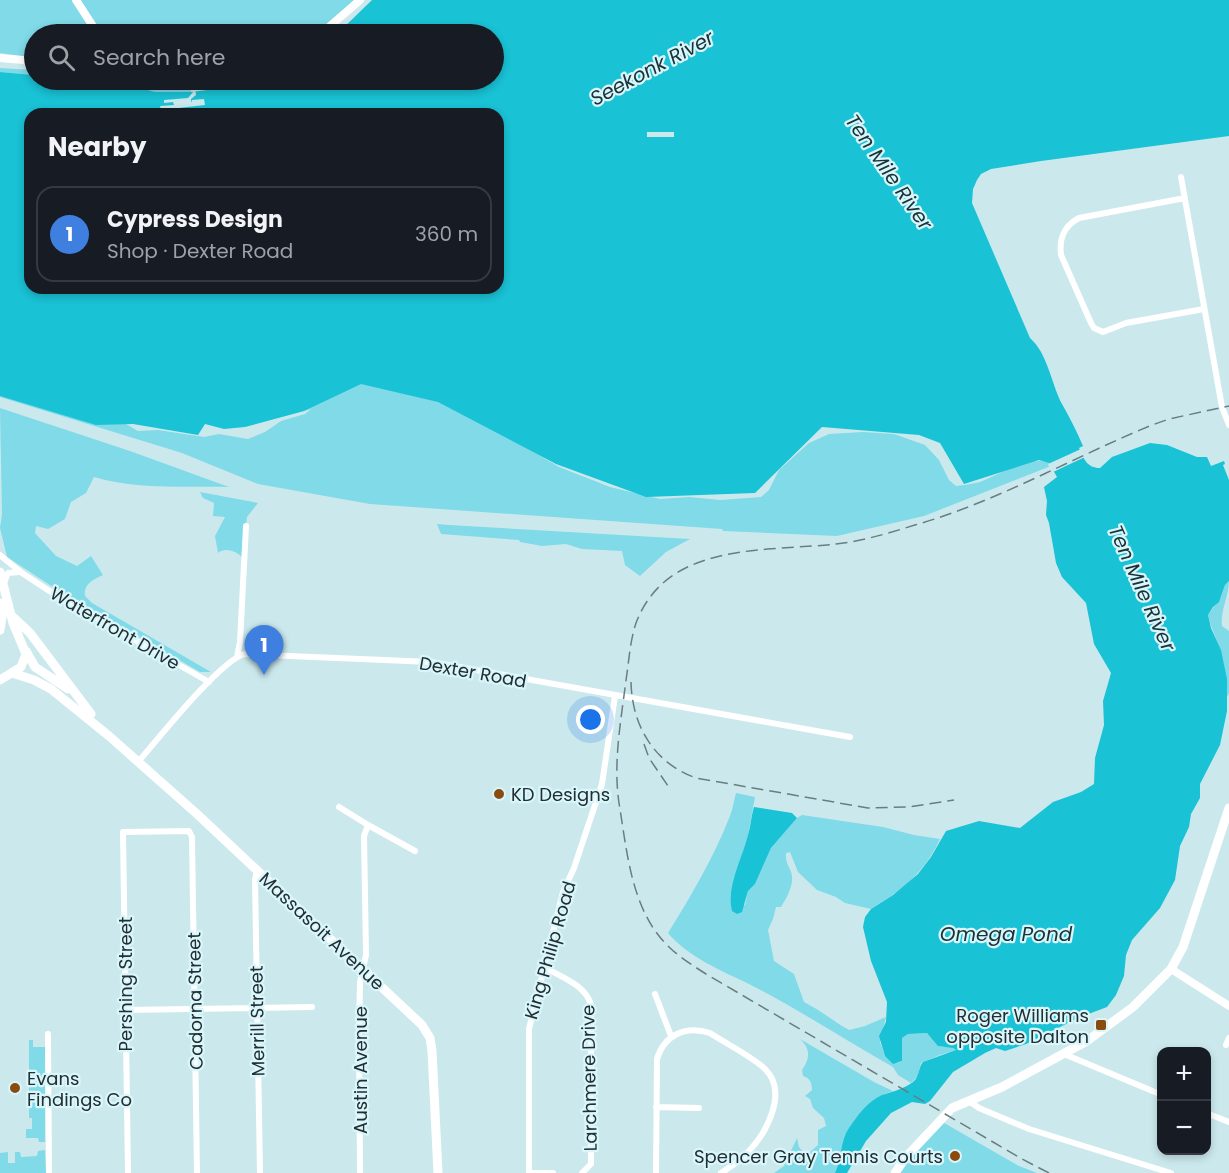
<!DOCTYPE html>
<meta charset="utf-8">
<style>
:root{--surface:#171b24;--page:#20242c;--text:#f1f3f6;--muted:#9ea1a6;--line:#363941;--accent:#db2777}
body{margin:0;font-family:Poppins,sans-serif;background:var(--page);color:var(--text)}
.controls{position:absolute;right:18px;bottom:18px;display:grid;overflow:hidden;border-radius:12px;box-shadow:0 3px 9px #0003}
.controls button{width:54px;height:54px;display:grid;place-items:center;padding:0;border:0;border-bottom:2px solid var(--line);background:var(--surface);color:var(--text);font:30px sans-serif}
.you{position:absolute;left:591px;top:720px;width:21px;height:21px;margin:-15px;border:4px solid #fff;border-radius:50%;background:#1a73e8;box-shadow:0 0 0 9px #1a73e833}
.badge{display:grid;place-items:center;width:39px;height:39px;border-radius:50%;background:var(--accent);color:#fff;font-size:20px;font-weight:700}
.pin{position:absolute;translate:-50% -50px;filter:drop-shadow(0 2px 3px #0008)}
.pin::after{content:'';position:absolute;top:32px;width:21px;height:18px;background:inherit;clip-path:polygon(0 0,100% 0,50% 100%)}
.list{margin:0;padding:0;list-style:none}
h2{display:flex;justify-content:space-between;align-items:center;height:78px;margin:0;padding:0 24px;font-size:26px}
h2 small{font-size:20px;font-weight:400;color:var(--muted)}
.list li{display:grid;grid-template-columns:39px 1fr auto;gap:18px;align-items:center;box-sizing:border-box;height:96px;margin:0 12px 12px;padding:0 12px;border:2px solid var(--line);border-radius:18px}
.list b{display:block;font-size:22px;white-space:nowrap}
.list p{margin:0;font-size:20px;white-space:nowrap;color:var(--muted)}
.list em{font-size:20px;font-style:normal;color:var(--muted)}
.icon{flex:none;width:33px;height:33px;fill:none;stroke:currentColor;stroke-width:2;stroke-linecap:round;stroke-linejoin:round}
.map{position:relative;flex:none;width:1229px;height:1173px;overflow:hidden}
.search{position:absolute;background:var(--surface);box-shadow:0 3px 9px #0003;left:24px;top:24px;width:480px;height:66px;display:flex;align-items:center;gap:15px;box-sizing:border-box;padding:0 21px;border-radius:33px;color:var(--muted);font-size:22px}
.panel{position:absolute;background:var(--surface);box-shadow:0 3px 9px #0003;left:24px;top:108px;width:480px;height:186px;border-radius:18px}
.map>svg:first-child{display:block}
.green{fill:#80dae8}
.water{fill:#19c2d5;fill-rule:evenodd}
.pier{fill:#cbe9ed}
.lines{fill:none;stroke-linecap:round;stroke-linejoin:round}
.minor{stroke:#fff;stroke-width:6}
.tertiary{stroke:#fff;stroke-width:8}
.secondary{stroke:#fff;stroke-width:9}
.rail{stroke:#6a7d80;stroke-width:1.5;stroke-dasharray:12 6;stroke-linecap:butt}
.poi-dot{fill:#8a4b0f;stroke:#d8f6fb;stroke-width:2}
.labels{text-anchor:middle;dominant-baseline:central;stroke-width:4.5;stroke-linejoin:round;paint-order:stroke}
.street-label{font-size:18px;fill:#232e30;stroke:#d8f6fb}
.poi-label{font-size:18px;fill:#232e30;stroke:#d8f6fb;text-anchor:start}
.water-label{font-size:20px;font-style:italic;fill:#193235;stroke:#d8f6fb}
</style>
<div class="map">
<svg width="1229" height="1173" viewBox="0 0 1229 1173">
<rect width="100%" height="100%" fill="#cbe9ed"/>
<!-- green -->
<path class="green" d="M0,0H356L314,34H34V58L0,53Z
M0,68L34,70V75L0,72Z
M79,80H129L161,86H183L191,89V92H155L131,85Z
M392,368L559,467L610,487L660,499L689,497L720,500L761,497L769,490L779,470L809,443L829,434L863,432L894,434L925,445L939,460L949,480L956,486C964,485 972,484 980,482C1001,474 1025,457 1048,462L1051,466L924,516L837,536L723,531L722,529L370,504L258,484L182,453L0,397V390L126,424L138,431L158,430L204,437L219,434L248,439L265,432L281,421L305,414L311,409L245,427Z
M0,408L130,451L229,487C185,486 137,490 94,477L86,493L71,502L65,519L48,529L36,526L35,533L56,556L77,566L91,556L103,575C94,579 83,584 85,596L92,603L211,672H200L62,593L7,557L0,528L2,514Z
M200,492L258,503L247,517L242,557C236,551 225,547 218,553L215,536L225,517L213,516L214,503L203,498Z
M437,524L449,525L690,539L666,552L640,576L625,565L622,551L582,549L566,544L542,546L520,542L519,540L441,534Z
M1229,581C1229,596 1220,611 1222,626L1229,631V693L1227,697C1227,682 1225,668 1221,653C1218,640 1211,629 1208,615L1221,597L1225,585Z
M736,793L755,797L748,836L735,877L731,906L745,905L748,891L755,884L771,848L797,818L802,815L883,827L914,835L940,839C930,861 915,879 895,893C887,899 879,903 871,909L845,903L836,897L817,890L798,872L790,852L786,853C785,866 792,868 792,877C793,887 786,899 781,907H776L773,919L768,930L774,961L794,974L804,1002C820,1010 833,1021 849,1030L865,1026L886,1017L880,1042L885,1056L898,1063L902,1061V1038L908,1034L927,1033L941,1047H951L956,1050L940,1055L921,1063L918,1076L911,1083L898,1075L893,1067C845,1040 798,1009 749,984C722,971 688,957 668,933C691,896 714,857 730,816C733,808 734,800 736,793Z
M800,1039L874,1082L893,1091L884,1094L850,1127L844,1140L840,1162L835,1173H774L784,1166L797,1138L799,1147L802,1151L810,1152L818,1145V1130L826,1126L824,1118L813,1108L810,1099L805,1096L812,1090C812,1083 810,1078 803,1076L802,1070C810,1059 811,1049 800,1039Z
M29,1040H33V1047H45V1142H39L38,1138H26V1129H32V1118H29Z
M939,1120L1019,1166L1037,1173H893Z
M45,1150L46,1173H0V1153L8,1152V1163H15V1152H20L21,1157L37,1156L38,1151Z"/>
<!-- water -->
<path class="water" d="M372,0H1229V136L1041,161L991,169L981,174L977,180L973,189L972,203L1030,338C1048,354 1051,383 1062,404C1070,418 1077,432 1083,446L1079,448C1084,459 1087,468 1100,468L1112,457L1150,443L1167,445L1197,457H1207L1211,466L1224,461L1225,464L1223,465L1229,480V581L1225,585L1219,602L1213,607L1208,615L1211,628L1221,650L1227,679V711L1220,745L1200,784V798L1191,814L1189,827L1180,846L1175,880L1160,908L1132,940L1126,955L1124,976L1116,995L1107,1007L1078,1018L1026,1044L1005,1051L996,1048L985,1053L953,1072L930,1101L925,1104L912,1102L891,1113L866,1141L847,1173H835C842,1159 840,1141 849,1128C857,1116 868,1101 882,1095C892,1092 905,1088 913,1082C920,1076 918,1068 923,1062L956,1050L953,1048L938,1046L927,1033L908,1034L902,1038V1061L893,1064L885,1056L879,1036L886,1022L887,1002L871,961L863,927L865,917L871,909L893,895L918,874L931,857L946,831L979,821L1020,828L1053,802L1081,792L1094,784L1095,758L1104,725L1103,701L1111,673L1094,644L1086,603L1062,577L1056,563L1049,523L1046,515L1047,501L1044,487L1057,477L1049,463L1039,460L964,484L940,443L919,435L822,427L755,493L646,497L556,464L438,402L361,384L304,411L245,427L224,429L205,424L198,435L133,424L96,425L0,396V72L34,75V80L108,82L131,85L155,92H191L215,89L257,80H494V34H337ZM30,114H498V288H30Z
M754,807L792,813L797,818L771,848L755,884L748,891L742,912L737,914L732,911C726,887 742,859 748,835C751,826 751,816 754,807Z"/>
<!-- pier -->
<path class="pier" d="M195,88L196,95L191,99V103L192,100L204,99L205,105L161,110L160,106L174,105L173,102L164,103V100L188,98L193,92V89Z
M647,132H674V137H647Z
M1081,449L1085,457L1051,473L1048,464Z"/>
<g class="lines">
<!-- minor -->
<path class="minor" d="M1181,177L1222,407L1229,425
M1185,198L1079,218C1064,226 1059,238 1061,255L1091,323L1094,328L1103,332L1126,323L1204,309
M0,555L22,573L54,594L209,682
M4,583L8,573L19,572
M237,657L240,642L246,526
M138,762C159,738 218,663 244,654L431,662L850,737
M339,807L368,825L364,836L366,955L360,982L359,1033L360,1173
M368,825L415,851
M257,870L255,880L260,1173
M544,967C561,977 586,985 591,1005V1164L582,1173
M655,994L671,1036
M125,1010L312,1007
M48,1034L49,1173
M1226,1045L1229,1038
M1064,1054L1162,1095
M969,1101L979,1108L1029,1129L1171,1173
M656,1107L699,1108
M1206,1113L1229,1122
M128,1173L123,832L189,831L192,837L197,1173
M529,1173V1029L563,892L574,868L602,784L615,696
M529,1173H553
M656,1173L657,1059C664,1035 686,1025 710,1033C725,1043 753,1057 765,1069C789,1092 766,1134 747,1153C740,1161 730,1167 721,1173"/>
<!-- tertiary -->
<path class="tertiary" d="M76,0L98,34
M321,34L360,0
M0,58L34,61
M1171,969L1229,1006"/>
<!-- secondary -->
<path class="secondary" d="M0,572L13,623L26,654L21,667L0,680
M0,603L2,617L0,630
M11,615L30,633L91,714
M26,651L35,667L68,689
M12,673L34,680L51,689L109,736L197,814L422,1025L430,1038L432,1051L438,1173
M895,1173L906,1157L952,1108L1002,1087L1087,1041L1133,1007L1171,969L1183,947L1229,808"/>
<!-- rail -->
<path class="rail" d="M631,682C632,726 654,763 696,778L868,808L908,807L954,800
M644,744L649,758L668,786
M1049,1173L1022,1159L706,974C692,965 679,957 667,945C631,909 627,851 619,803C613,762 621,721 626,680C629,661 630,641 636,623C667,541 765,552 836,544C863,541 889,533 915,525C996,502 1074,457 1152,425L1169,419L1229,406"/>
</g>
<!-- markers -->
<g class="poi-dot">
<circle cx="499" cy="794" r="6"/>
<rect x="1095" y="1019" width="12" height="12" rx="3"/>
<circle cx="15" cy="1088" r="6"/>
<circle cx="955" cy="1156" r="6"/>
</g>
<g class="labels">
<!-- street labels -->
<g class="street-label">
<text transform="translate(115 628) rotate(30)">Waterfront Drive</text>
<text transform="translate(473 672) rotate(10)">Dexter Road</text>
<text transform="translate(322 931) rotate(43)">Massasoit Avenue</text>
<text transform="translate(550 950) rotate(-74)">King Philip Road</text>
<text transform="translate(125 984) rotate(-90)">Pershing Street</text>
<text transform="translate(195 1001) rotate(-91)">Cadorna Street</text>
<text transform="translate(257 1021) rotate(-91)">Merrill Street</text>
<text transform="translate(360 1070) rotate(-90)">Austin Avenue</text>
<text transform="translate(589 1078) rotate(-91)">Larchmere Drive</text>
</g>
<!-- poi labels -->
<g class="poi-label">
<text x="511" y="794">KD Designs</text>
<text x="1089" y="1015" text-anchor="end">Roger Williams<tspan x="1089" dy="21">opposite Dalton</tspan></text>
<text x="27" y="1078">Evans<tspan x="27" dy="21">Findings Co</tspan></text>
<text x="943" y="1156" text-anchor="end">Spencer Gray Tennis Courts</text>
</g>
<!-- water labels -->
<g class="water-label">
<text transform="translate(652 68) rotate(-28)">Seekonk River</text>
<text transform="translate(889 172) rotate(55)">Ten Mile River</text>
<text transform="translate(1142 588) rotate(66)">Ten Mile River</text>
<text x="1006" y="934">Omega Pond</text>
</g>
</g>
</svg>
<div class="controls">
<button>+</button>
<button>−</button>
</div>
<div class="you"></div>
<div class="pin badge" style="left:264px;top:675px;background:#3f7fe0">1</div>
<div class="search"><svg class="icon" aria-label="search" viewBox="0 0 24 24"><circle cx="10" cy="10" r="6"/><path d="M15 15l6 6"/></svg>Search here</div>
<section class="panel">
<h2>Nearby<small></small></h2>
<ul class="list">
<li><span class="badge" style="background:#3f7fe0">1</span><div><b>Cypress Design</b><p>Shop · Dexter Road</p></div><em>360 m</em></li>
</ul>
</section>
</div>
